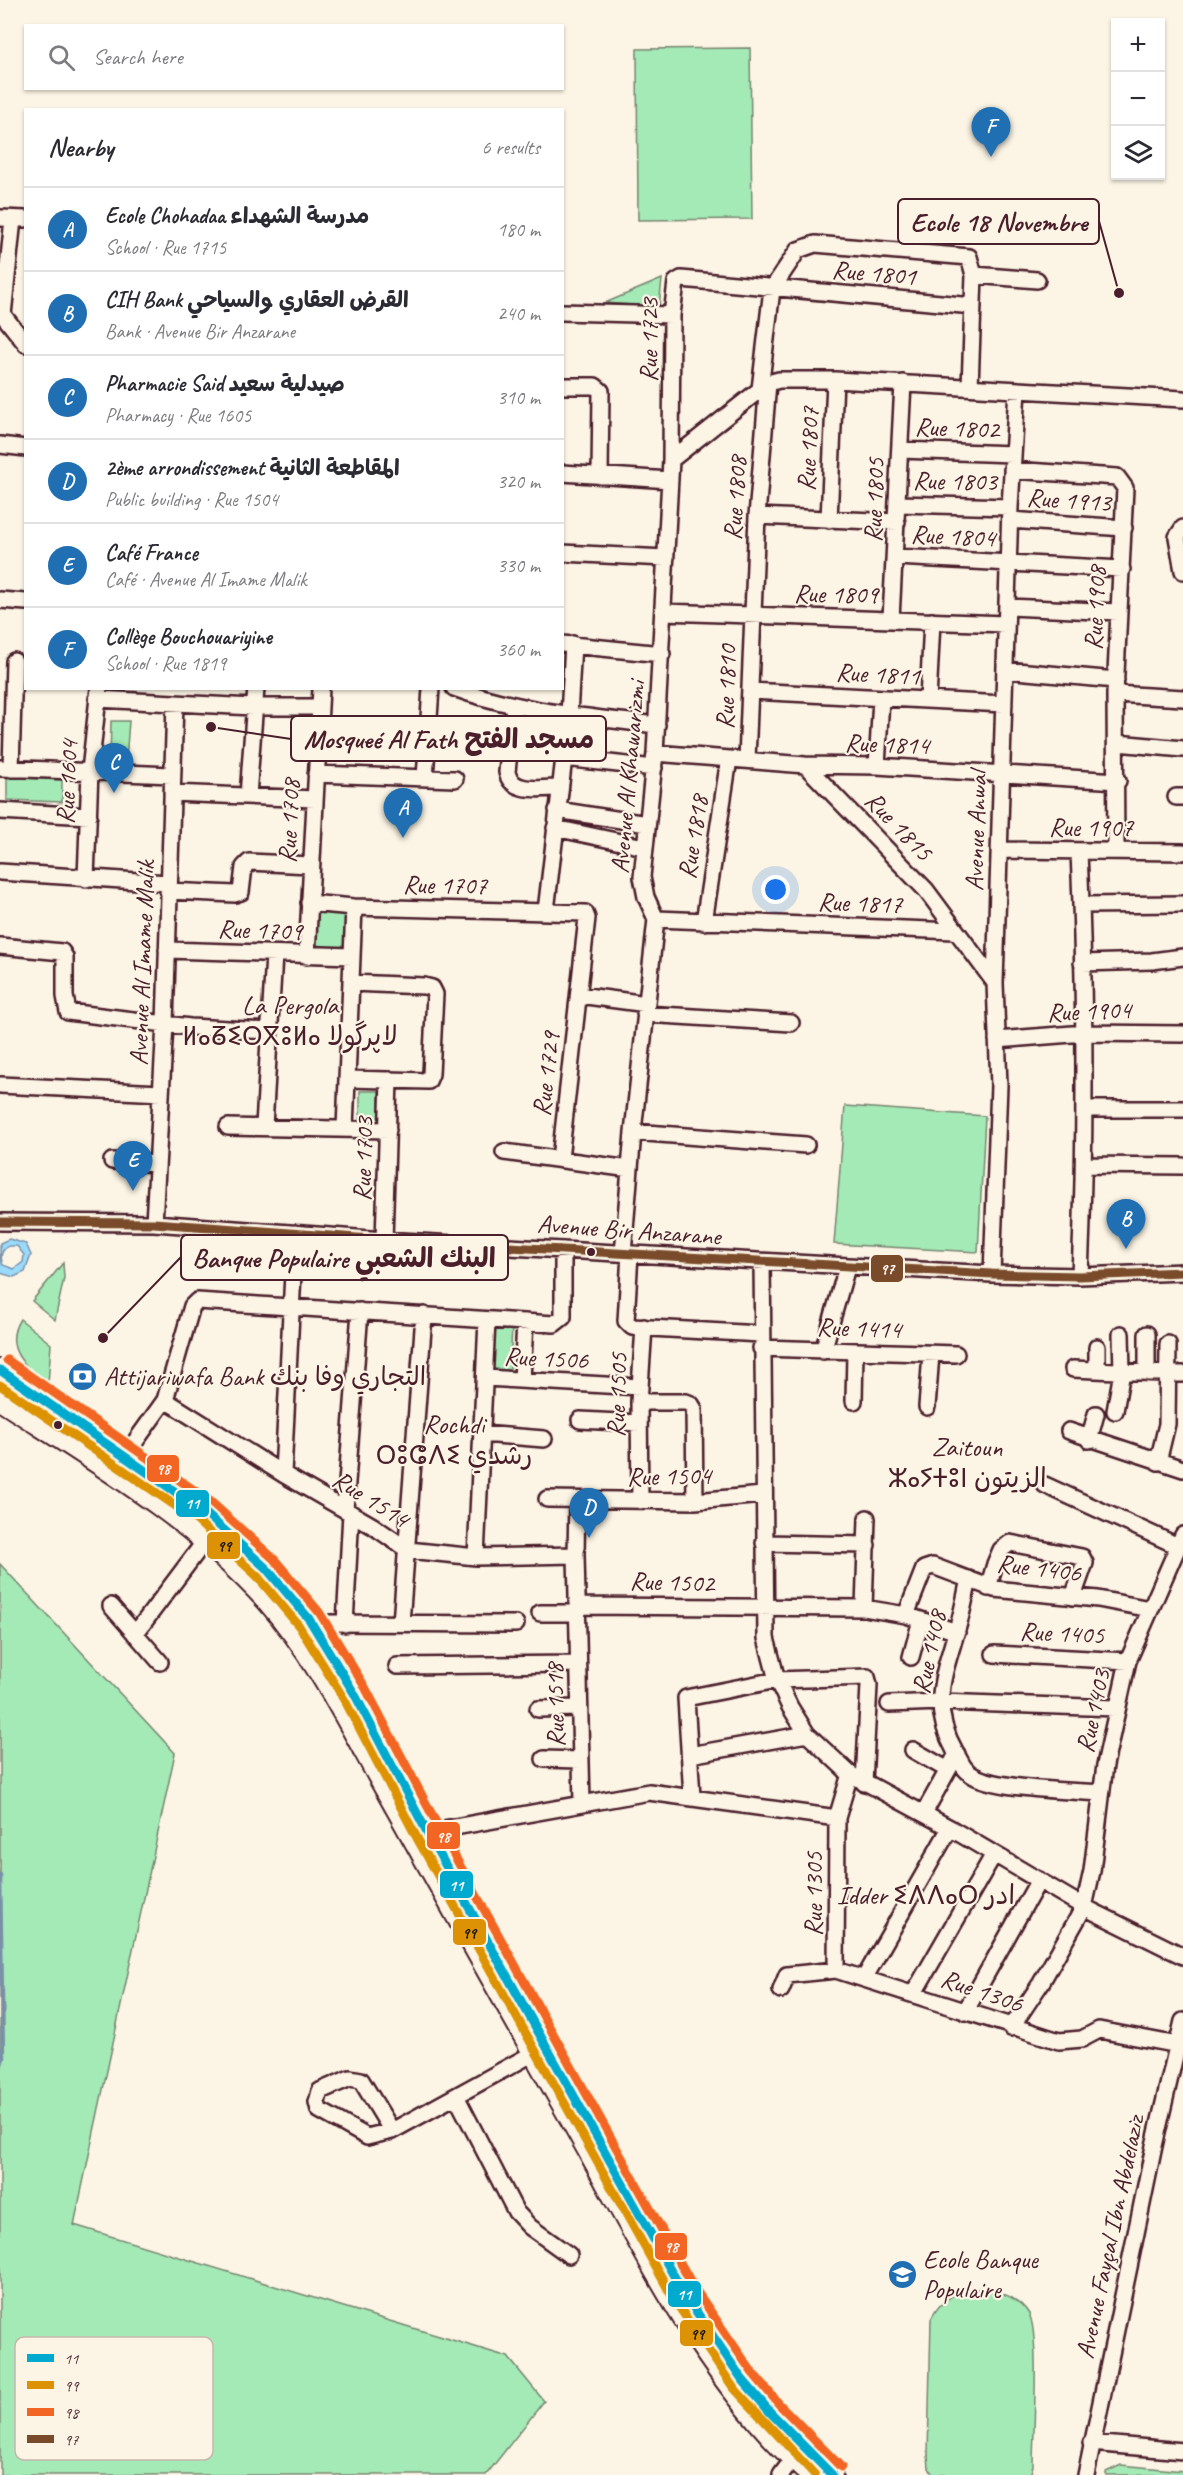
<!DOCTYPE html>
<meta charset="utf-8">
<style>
:root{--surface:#fff;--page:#f2f2f3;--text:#2b2b33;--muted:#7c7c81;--line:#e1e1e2;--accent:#1f6fb2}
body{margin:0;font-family:Caveat,"Playpen Sans Arabic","Noto Sans Tifinagh",sans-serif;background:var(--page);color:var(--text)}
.controls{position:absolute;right:18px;top:18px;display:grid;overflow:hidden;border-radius:0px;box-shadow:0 2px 4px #0004}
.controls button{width:54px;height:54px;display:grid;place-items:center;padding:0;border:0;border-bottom:2px solid var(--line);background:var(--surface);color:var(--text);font:30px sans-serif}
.you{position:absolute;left:776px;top:890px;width:21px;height:21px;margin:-15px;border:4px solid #fff;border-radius:50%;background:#1a73e8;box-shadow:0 0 0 9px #1a73e833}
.badge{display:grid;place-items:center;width:39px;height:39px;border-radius:50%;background:var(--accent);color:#fff;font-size:20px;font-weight:700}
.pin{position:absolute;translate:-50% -50px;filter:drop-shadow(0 2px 3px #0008)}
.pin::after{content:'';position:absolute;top:32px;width:21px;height:18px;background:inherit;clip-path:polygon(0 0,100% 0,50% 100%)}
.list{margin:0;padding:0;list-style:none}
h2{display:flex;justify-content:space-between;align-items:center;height:78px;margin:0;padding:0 24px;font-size:26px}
h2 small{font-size:20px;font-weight:400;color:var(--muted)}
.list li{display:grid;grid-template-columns:39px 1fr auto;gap:18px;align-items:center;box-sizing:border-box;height:84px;padding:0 24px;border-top:2px solid var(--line)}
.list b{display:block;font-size:22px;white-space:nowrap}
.list p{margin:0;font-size:20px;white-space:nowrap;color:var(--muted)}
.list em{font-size:20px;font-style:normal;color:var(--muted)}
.icon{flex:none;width:33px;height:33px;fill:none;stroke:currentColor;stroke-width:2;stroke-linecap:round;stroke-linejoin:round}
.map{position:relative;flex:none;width:1183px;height:2475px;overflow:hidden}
.search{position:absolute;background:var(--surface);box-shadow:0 2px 4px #0004;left:24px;top:24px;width:540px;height:66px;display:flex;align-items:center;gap:15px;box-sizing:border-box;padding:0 21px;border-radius:0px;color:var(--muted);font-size:22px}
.panel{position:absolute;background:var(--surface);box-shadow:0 2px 4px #0004;left:24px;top:108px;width:540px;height:582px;border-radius:0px}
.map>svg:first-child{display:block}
.green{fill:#a4eab6;stroke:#778470;stroke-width:1.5}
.water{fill:#9adbfc;stroke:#7a90a8;stroke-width:1.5;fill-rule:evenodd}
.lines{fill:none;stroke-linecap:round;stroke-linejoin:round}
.stream{stroke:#7a90a8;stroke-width:4.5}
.minor-casing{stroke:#4a1f2b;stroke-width:20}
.major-casing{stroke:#4a1f2b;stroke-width:24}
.minor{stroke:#fcf5e5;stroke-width:15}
.major{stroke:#fcf5e5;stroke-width:20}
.bus-1-casing{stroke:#fcf5e5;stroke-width:14}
.bus-2-casing{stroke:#fcf5e5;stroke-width:14}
.bus-3-casing{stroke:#fcf5e5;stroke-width:14}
.bus-4-casing{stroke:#fcf5e5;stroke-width:14}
.bus-1{stroke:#00a9ce;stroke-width:9}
.bus-2{stroke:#dd9206;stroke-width:9}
.bus-3{stroke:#f26522;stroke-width:9}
.bus-4{stroke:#7a4b2a;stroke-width:9}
.bus-dot{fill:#4a1f2b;stroke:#fcf5e5;stroke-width:2}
.labels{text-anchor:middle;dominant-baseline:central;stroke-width:4.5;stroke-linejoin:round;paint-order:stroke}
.street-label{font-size:26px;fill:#4a1f2b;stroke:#fcf5e5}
.poi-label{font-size:26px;fill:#4a1f2b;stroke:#fcf5e5;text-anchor:start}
.neighbourhood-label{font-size:27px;fill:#4a1f2b;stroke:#fcf5e5}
.key{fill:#fcf5e5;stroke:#c7b5ad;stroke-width:1.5}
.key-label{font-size:16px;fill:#4a1f2b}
.leader{fill:none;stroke:#4a1f2b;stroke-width:2}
.callout-dot{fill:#4a1f2b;stroke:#fcf5e5;stroke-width:2}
.callout{fill:#fcf5e5;stroke:#4a1f2b;stroke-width:2}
.callout-label{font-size:27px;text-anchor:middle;font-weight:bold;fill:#4a1f2b}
.line-badge{stroke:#fcf5e5;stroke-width:2}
.badge-label{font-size:16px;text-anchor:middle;font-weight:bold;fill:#fff}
.pale-badge-label{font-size:16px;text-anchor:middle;font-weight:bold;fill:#111}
</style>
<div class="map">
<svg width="1183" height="2475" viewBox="0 0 1183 2475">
<rect width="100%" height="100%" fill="#fcf5e5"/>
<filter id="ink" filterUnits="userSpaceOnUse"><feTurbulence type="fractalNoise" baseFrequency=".0167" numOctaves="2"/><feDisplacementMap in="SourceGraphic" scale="12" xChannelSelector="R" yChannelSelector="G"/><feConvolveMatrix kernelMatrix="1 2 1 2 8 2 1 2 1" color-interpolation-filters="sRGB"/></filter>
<g filter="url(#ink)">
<!-- green -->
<path class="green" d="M750,48L752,219L638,220L637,49Z
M662,279L659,307L605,303Z
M111,721H129L126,760H110Z
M7,777L62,780V802L7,800Z
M316,910L348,912L345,949L313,946Z
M360,1091H379V1124H360Z
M845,1106L985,1116L978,1252L834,1244Z
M63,1263L64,1278L55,1320L32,1301Z
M20,1319L51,1344L48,1384C25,1367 2,1348 20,1319Z
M491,1325L512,1326L510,1370L489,1369Z
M0,1564L175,1753L74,2225L508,2357L544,2401L486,2475H0Z
M982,2288C1000,2292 1019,2297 1029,2314C1040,2334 1033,2437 1033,2466L1030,2475H933L929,2468L928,2455L931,2319C942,2296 958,2292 982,2288Z
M1121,2465L1183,2471V2475H1106V2472Z"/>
<!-- water -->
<path class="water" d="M9,1239L26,1244L31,1255L25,1272L14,1277L0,1273V1243ZM9,1246H17L24,1255L23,1262L14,1269L3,1265C0,1257 0,1250 9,1246Z"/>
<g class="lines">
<!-- stream -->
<path class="stream" d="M0,1876L3,2058L0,2067"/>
<defs>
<path id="minor" d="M1,218L26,219
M13,219L3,315L26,344
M974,275L1037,280
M562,312L672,315
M562,386H595L601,391L600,476
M760,389L772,289L798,250L815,244L969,257L974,275L970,387
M0,445L26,448
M900,450L1013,454
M671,460L672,315L676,282L681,279L973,306
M1012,470L1117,477L1125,488L1115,694L1116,850
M562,473L670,480
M898,504L1010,507
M757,516L897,522
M829,520L835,380
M1010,520L1124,528
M1183,528L1177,537L1183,571
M562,553L666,558
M896,557L1122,569
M0,600L26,602
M1007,607L1118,612
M664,612L1006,624
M891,619L903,383
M562,644L662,654
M1005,670L1116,680
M454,688C520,712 588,717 657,725
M750,691L1004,704
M1115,694L1183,698
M97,699L253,707H319
M928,700L932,621
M514,706L507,772C511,794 541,788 560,788
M1117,743L1183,749
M655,753L805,765L877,766L1118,781
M564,758L654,768
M747,760L757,516L768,383
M805,765L926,890L995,983
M877,766L881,699
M0,768L172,775
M11,769L14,661
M316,774L455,779
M425,778L431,688
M172,793L315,799
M248,796L256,688
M1176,797H1183
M557,810L647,824
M0,811L89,816
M555,828L644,847
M999,850L1183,852
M1079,851C1085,992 1086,1134 1080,1276
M0,872L168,883
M86,879L90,771L99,688
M168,891L235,894L241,892L244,867L249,862L310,865
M309,903L354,907L585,913L587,918L560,1159
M1081,905L1183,904
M546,911L569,715L573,644
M656,919L955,931
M704,922L729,759
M0,946L62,952L65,957V996L68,1012L190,1027L270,1031
M167,950L352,956
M307,956L321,688
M1082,963L1152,961L1183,957
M579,995L647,1004
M645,1014L791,1023
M997,1040L1085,1033L1183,1034
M347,1079L428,1081L431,1074L435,994L432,988L424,986L351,983
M0,1085L161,1093
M1084,1109H1183
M264,1126L274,955
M228,1127L388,1130
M345,1129L354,907
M633,1132L806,1145
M504,1152L630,1169
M112,1161L156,1164
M1084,1165L1183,1166
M0,1222L154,1223L384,1240L992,1274L1080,1276L1183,1272
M154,1223L165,1024L175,703
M384,1240L389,1080
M623,1254L633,1132L656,919L646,897L642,877L655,753L671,460L768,383L779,380H835L1183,399
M630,1254L626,1321L632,1327L761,1334
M762,1262L766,1638L777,1680L790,1707L807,1734L850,1774L950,1828L1084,1907L1183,1956
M992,1274L999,1085L995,983L1010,507L1017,390
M1097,1347V1370
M761,1348L956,1354
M823,1351L847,1267
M1073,1369L1183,1374
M1147,1373V1334
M485,1378L640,1387
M522,1380L525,1322
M165,1400L283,1474L373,1526L408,1550L476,1557L576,1555
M854,1401L855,1352
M639,1402H686L691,1404L694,1409L695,1501
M927,1407L931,1354
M1115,1411L1122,1372L1121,1334
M580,1420L639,1423
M1069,1431L1183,1469
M482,1434L544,1439
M1089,1440L1096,1414
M125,1456L165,1400L192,1306L197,1301L554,1324L563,1317V1250
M1158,1462L1167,1424L1168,1344
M283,1474L295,1233
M1045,1485L1178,1546
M547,1499L695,1501L763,1495
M577,1500L576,1555L582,1803
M640,1501L639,1402L644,1327
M345,1509L360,1311
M764,1543L867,1545
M476,1557L487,1320
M969,1579C965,1597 962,1615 956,1633C943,1677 930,1707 955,1751C960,1761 964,1771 974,1776C997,1789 1072,1791 1101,1793
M988,1588L995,1564L1001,1550L1010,1543L1082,1557L1085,1563L1073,1597
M111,1606L160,1662
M578,1606L864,1608L906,1615L957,1632
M864,1608L867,1518
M540,1613H578
M906,1615L924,1569L933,1566L994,1589L1098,1599L1150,1609
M326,1623L516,1624
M401,1623L424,1315
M345,1624L351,1513
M135,1634L205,1541
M994,1654L1128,1661
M911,1657L921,1620
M397,1666L578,1664
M889,1704L940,1702L1116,1708
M538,1709L579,1708
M913,1750L948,1770
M690,1755L807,1734
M544,1759L580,1760
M692,1797L686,1698L777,1680L867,1677L869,1685L864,1783
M924,1813L957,1754
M427,1832L649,1792L837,1818
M836,1970L837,1818L850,1774
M865,1977L950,1828
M781,1990L787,1975L836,1970L1059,2041L1082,2039L1099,2030L1178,2045
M914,1993L994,1854
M965,2012L1039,1880
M1011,2028L1041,1983L1084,1907L1092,1871L1105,1765L1128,1661L1183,1535
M456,2096L516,2212L530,2227L569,2255
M392,2131L361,2080L350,2078L320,2091L317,2102L319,2110L367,2137L392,2131L543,2048
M1091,2443L1183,2451
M781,2475L799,2451
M1086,2475L1154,2146L1183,2021"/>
<path id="major" d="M0,1370L203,1511L266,1568L309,1619L354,1693L427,1832L683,2292L742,2379L770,2412L832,2475
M0,1400C94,1461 192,1518 268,1602C317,1658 351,1729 388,1794C456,1914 523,2034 590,2154C653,2268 712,2387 810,2475"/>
</defs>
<!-- minor casing -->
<use href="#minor" class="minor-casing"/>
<!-- major casing -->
<use href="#major" class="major-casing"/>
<!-- minor -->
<use href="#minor" class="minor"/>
<!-- major -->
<use href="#major" class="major"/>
<defs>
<path id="bus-1" d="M0,1370L203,1511L266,1568L309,1619L354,1693L427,1832L683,2292L742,2379L770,2412L832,2475"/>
<path id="bus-2" d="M0,1385L196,1520L257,1576L299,1626L344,1699L417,1838L673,2298L733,2387L815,2475"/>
<path id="bus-3" d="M7,1360L211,1502L274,1559L319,1612L365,1687L438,1826L693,2286L752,2372L779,2404L841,2467"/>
<path id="bus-4" d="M0,1222L154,1223L384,1240L992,1274L1080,1276L1183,1272"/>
</defs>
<!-- bus-1 casing -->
<use href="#bus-1" class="bus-1-casing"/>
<!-- bus-2 casing -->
<use href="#bus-2" class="bus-2-casing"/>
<!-- bus-3 casing -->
<use href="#bus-3" class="bus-3-casing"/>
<!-- bus-4 casing -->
<use href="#bus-4" class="bus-4-casing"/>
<!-- bus-1 -->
<use href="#bus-1" class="bus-1"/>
<!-- bus-2 -->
<use href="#bus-2" class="bus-2"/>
<!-- bus-3 -->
<use href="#bus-3" class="bus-3"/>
<!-- bus-4 -->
<use href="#bus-4" class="bus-4"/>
</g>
</g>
<!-- icons -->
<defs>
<symbol id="bank-disc" viewBox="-11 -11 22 22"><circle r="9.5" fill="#1f6fb2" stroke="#fcf5e5"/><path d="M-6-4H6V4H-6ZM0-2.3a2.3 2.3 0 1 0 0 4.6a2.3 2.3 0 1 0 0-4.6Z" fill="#fff"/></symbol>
<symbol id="school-disc" viewBox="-11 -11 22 22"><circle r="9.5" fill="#1f6fb2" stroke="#fcf5e5"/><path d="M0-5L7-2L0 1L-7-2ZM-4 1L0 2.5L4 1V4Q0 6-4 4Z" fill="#fff"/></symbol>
</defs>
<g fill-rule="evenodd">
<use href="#bank-disc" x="66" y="1360" width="33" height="33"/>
<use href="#school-disc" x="886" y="2258" width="33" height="33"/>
</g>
<!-- markers -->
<g class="bus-dot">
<circle cx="591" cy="1252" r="5"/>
<circle cx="58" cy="1425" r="5"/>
</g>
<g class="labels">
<!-- street labels -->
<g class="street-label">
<text transform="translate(874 273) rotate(5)">Rue 1801</text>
<text transform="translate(649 340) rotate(-89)">Rue 1723</text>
<text transform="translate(957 428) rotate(2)">Rue 1802</text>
<text transform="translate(808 449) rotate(-87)">Rue 1807</text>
<text transform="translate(955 481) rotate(1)">Rue 1803</text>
<text transform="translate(735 498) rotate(-86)">Rue 1808</text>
<text transform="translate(874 500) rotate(-88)">Rue 1805</text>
<text transform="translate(1069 500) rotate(4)">Rue 1913</text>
<text transform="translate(953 536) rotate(3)">Rue 1804</text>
<text transform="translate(836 594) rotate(1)">Rue 1809</text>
<text transform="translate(1095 608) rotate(-87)">Rue 1908</text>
<text transform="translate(878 674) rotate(3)">Rue 1811</text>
<text transform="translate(726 687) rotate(-88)">Rue 1810</text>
<text transform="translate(887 744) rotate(2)">Rue 1814</text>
<text transform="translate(628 777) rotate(-85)">Avenue Al Khawarizmi</text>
<text transform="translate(67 782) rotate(-87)">Rue 1604</text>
<text transform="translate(289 821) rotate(-87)">Rue 1708</text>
<text transform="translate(899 826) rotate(46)">Rue 1815</text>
<text x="1091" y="827">Rue 1907</text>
<text transform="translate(976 831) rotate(-88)">Avenue Anwal</text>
<text transform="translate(693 837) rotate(-81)">Rue 1818</text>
<text transform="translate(445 885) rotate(1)">Rue 1707</text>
<text transform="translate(860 903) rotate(2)">Rue 1817</text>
<text transform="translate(260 930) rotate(2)">Rue 1709</text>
<text transform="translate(142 963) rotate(-88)">Avenue Al Imame Malik</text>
<text transform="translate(1089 1011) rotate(-2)">Rue 1904</text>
<text transform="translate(546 1074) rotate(-83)">Rue 1729</text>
<text transform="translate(363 1159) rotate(-88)">Rue 1703</text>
<text transform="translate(629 1230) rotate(4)">Avenue Bir Anzarane</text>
<text transform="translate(859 1328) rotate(2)">Rue 1414</text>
<text transform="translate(546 1358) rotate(3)">Rue 1506</text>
<text transform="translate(617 1395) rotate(-88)">Rue 1505</text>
<text transform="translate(669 1476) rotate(-1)">Rue 1504</text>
<text transform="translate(371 1499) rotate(32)">Rue 1514</text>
<text transform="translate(1039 1568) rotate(7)">Rue 1406</text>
<text transform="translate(672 1582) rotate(2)">Rue 1502</text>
<text transform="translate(1062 1633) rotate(3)">Rue 1405</text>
<text transform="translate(929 1652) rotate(-78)">Rue 1408</text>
<text transform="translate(555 1705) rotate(-91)">Rue 1518</text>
<text transform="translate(1093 1711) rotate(-78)">Rue 1403</text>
<text transform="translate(813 1894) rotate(-90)">Rue 1305</text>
<text transform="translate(982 1991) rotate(19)">Rue 1306</text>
<text transform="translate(1110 2237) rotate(-78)">Avenue Fayçal Ibn Abdelaziz</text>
</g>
<!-- poi labels -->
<g class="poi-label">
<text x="104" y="1376">Attijariwafa Bank التجاري وفا بنك</text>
<text x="923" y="2259">Ecole Banque<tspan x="923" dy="30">Populaire</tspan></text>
</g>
<!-- neighbourhood labels -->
<g class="neighbourhood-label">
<text x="290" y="1005">La Pergola<tspan x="290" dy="31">ⵍⴰⵒⵉⵔⴳⵓⵍⴰ لاپرگولا</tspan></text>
<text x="454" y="1424">Rochdi<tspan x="454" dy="31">ⵔⵓⵛⴷⵉ رشدي</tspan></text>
<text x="967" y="1447">Zaitoun<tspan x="967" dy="31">ⵣⴰⵢⵜⵓⵏ الزيتون</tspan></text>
<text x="926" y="1895">Idder ⵉⴷⴷⴰⵔ ادر</text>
</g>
</g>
<!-- legend -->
<rect x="15" y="2337" width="198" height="123" rx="9" class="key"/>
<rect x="27" y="2354" width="27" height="8" fill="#00a9ce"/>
<rect x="27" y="2381" width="27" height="8" fill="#dd9206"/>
<rect x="27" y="2408" width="27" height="8" fill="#f26522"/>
<rect x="27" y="2435" width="27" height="8" fill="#7a4b2a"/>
<g class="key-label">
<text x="64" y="2364">11</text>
<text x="64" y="2391">99</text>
<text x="64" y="2418">98</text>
<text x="64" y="2445">97</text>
</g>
<!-- callouts -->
<path class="leader" d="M1119 293L1099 221M211 727L291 739M103 1338L181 1257"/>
<g class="callout-dot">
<circle cx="1119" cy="293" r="6"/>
<circle cx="211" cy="727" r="6"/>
<circle cx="103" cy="1338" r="6"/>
</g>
<g class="callout">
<rect x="898" y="199" width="201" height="45" rx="6"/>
<rect x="291" y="716" width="315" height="45" rx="6"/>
<rect x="181" y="1235" width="327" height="45" rx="6"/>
</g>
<g class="callout-label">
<text x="999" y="231">Ecole 18 Novembre</text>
<text x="449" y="748">Mosqueé Al Fath مسجد الفتح</text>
<text x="344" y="1267">Banque Populaire البنك الشعبي</text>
</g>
<g class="line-badge">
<rect x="870" y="1254" width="34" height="29" rx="6" fill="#7a4b2a"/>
<rect x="146" y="1454" width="34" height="29" rx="6" fill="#f26522"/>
<rect x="175" y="1489" width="35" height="29" rx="6" fill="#00a9ce"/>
<rect x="206" y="1531" width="35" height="29" rx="6" fill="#dd9206"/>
<rect x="426" y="1821" width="35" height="29" rx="6" fill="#f26522"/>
<rect x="439" y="1870" width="35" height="29" rx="6" fill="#00a9ce"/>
<rect x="452" y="1918" width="35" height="28" rx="6" fill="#dd9206"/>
<rect x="654" y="2232" width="34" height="29" rx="6" fill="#f26522"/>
<rect x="667" y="2280" width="35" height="28" rx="6" fill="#00a9ce"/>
<rect x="679" y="2319" width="35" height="28" rx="6" fill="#dd9206"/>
</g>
<g class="badge-label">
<text x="887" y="1274">97</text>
<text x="163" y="1474">98</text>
<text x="192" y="1509">11</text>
<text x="443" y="1842">98</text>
<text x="456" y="1891">11</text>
<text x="671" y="2252">98</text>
<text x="684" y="2300">11</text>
</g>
<g class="pale-badge-label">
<text x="224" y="1551">99</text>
<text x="469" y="1938">99</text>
<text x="697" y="2339">99</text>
</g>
</svg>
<div class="controls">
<button>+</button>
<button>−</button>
<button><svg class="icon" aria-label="layers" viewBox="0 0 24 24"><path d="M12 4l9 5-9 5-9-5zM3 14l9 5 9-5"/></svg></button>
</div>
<div class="you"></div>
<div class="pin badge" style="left:403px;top:838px">A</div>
<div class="pin badge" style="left:1126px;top:1249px">B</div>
<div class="pin badge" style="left:114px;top:793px">C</div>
<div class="pin badge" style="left:589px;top:1538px">D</div>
<div class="pin badge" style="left:133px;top:1191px">E</div>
<div class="pin badge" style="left:991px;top:157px">F</div>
<div class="search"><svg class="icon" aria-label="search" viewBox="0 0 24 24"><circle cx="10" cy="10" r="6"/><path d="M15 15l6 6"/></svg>Search here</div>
<section class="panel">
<h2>Nearby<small>6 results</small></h2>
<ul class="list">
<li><span class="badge">A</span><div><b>Ecole Chohadaa مدرسة الشهداء</b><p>School · Rue 1715</p></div><em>180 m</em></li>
<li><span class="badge">B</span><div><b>CIH Bank القرض العقاري والسياحي</b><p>Bank · Avenue Bir Anzarane</p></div><em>240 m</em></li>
<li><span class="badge">C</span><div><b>Pharmacie Said صيدلية سعيد</b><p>Pharmacy · Rue 1605</p></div><em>310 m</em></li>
<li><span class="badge">D</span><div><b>2ème arrondissement المقاطعة الثانية</b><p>Public building · Rue 1504</p></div><em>320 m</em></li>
<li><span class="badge">E</span><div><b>Café France</b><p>Café · Avenue Al Imame Malik</p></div><em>330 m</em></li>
<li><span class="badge">F</span><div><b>Collège Bouchouariyine</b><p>School · Rue 1819</p></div><em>360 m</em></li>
</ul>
</section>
</div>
